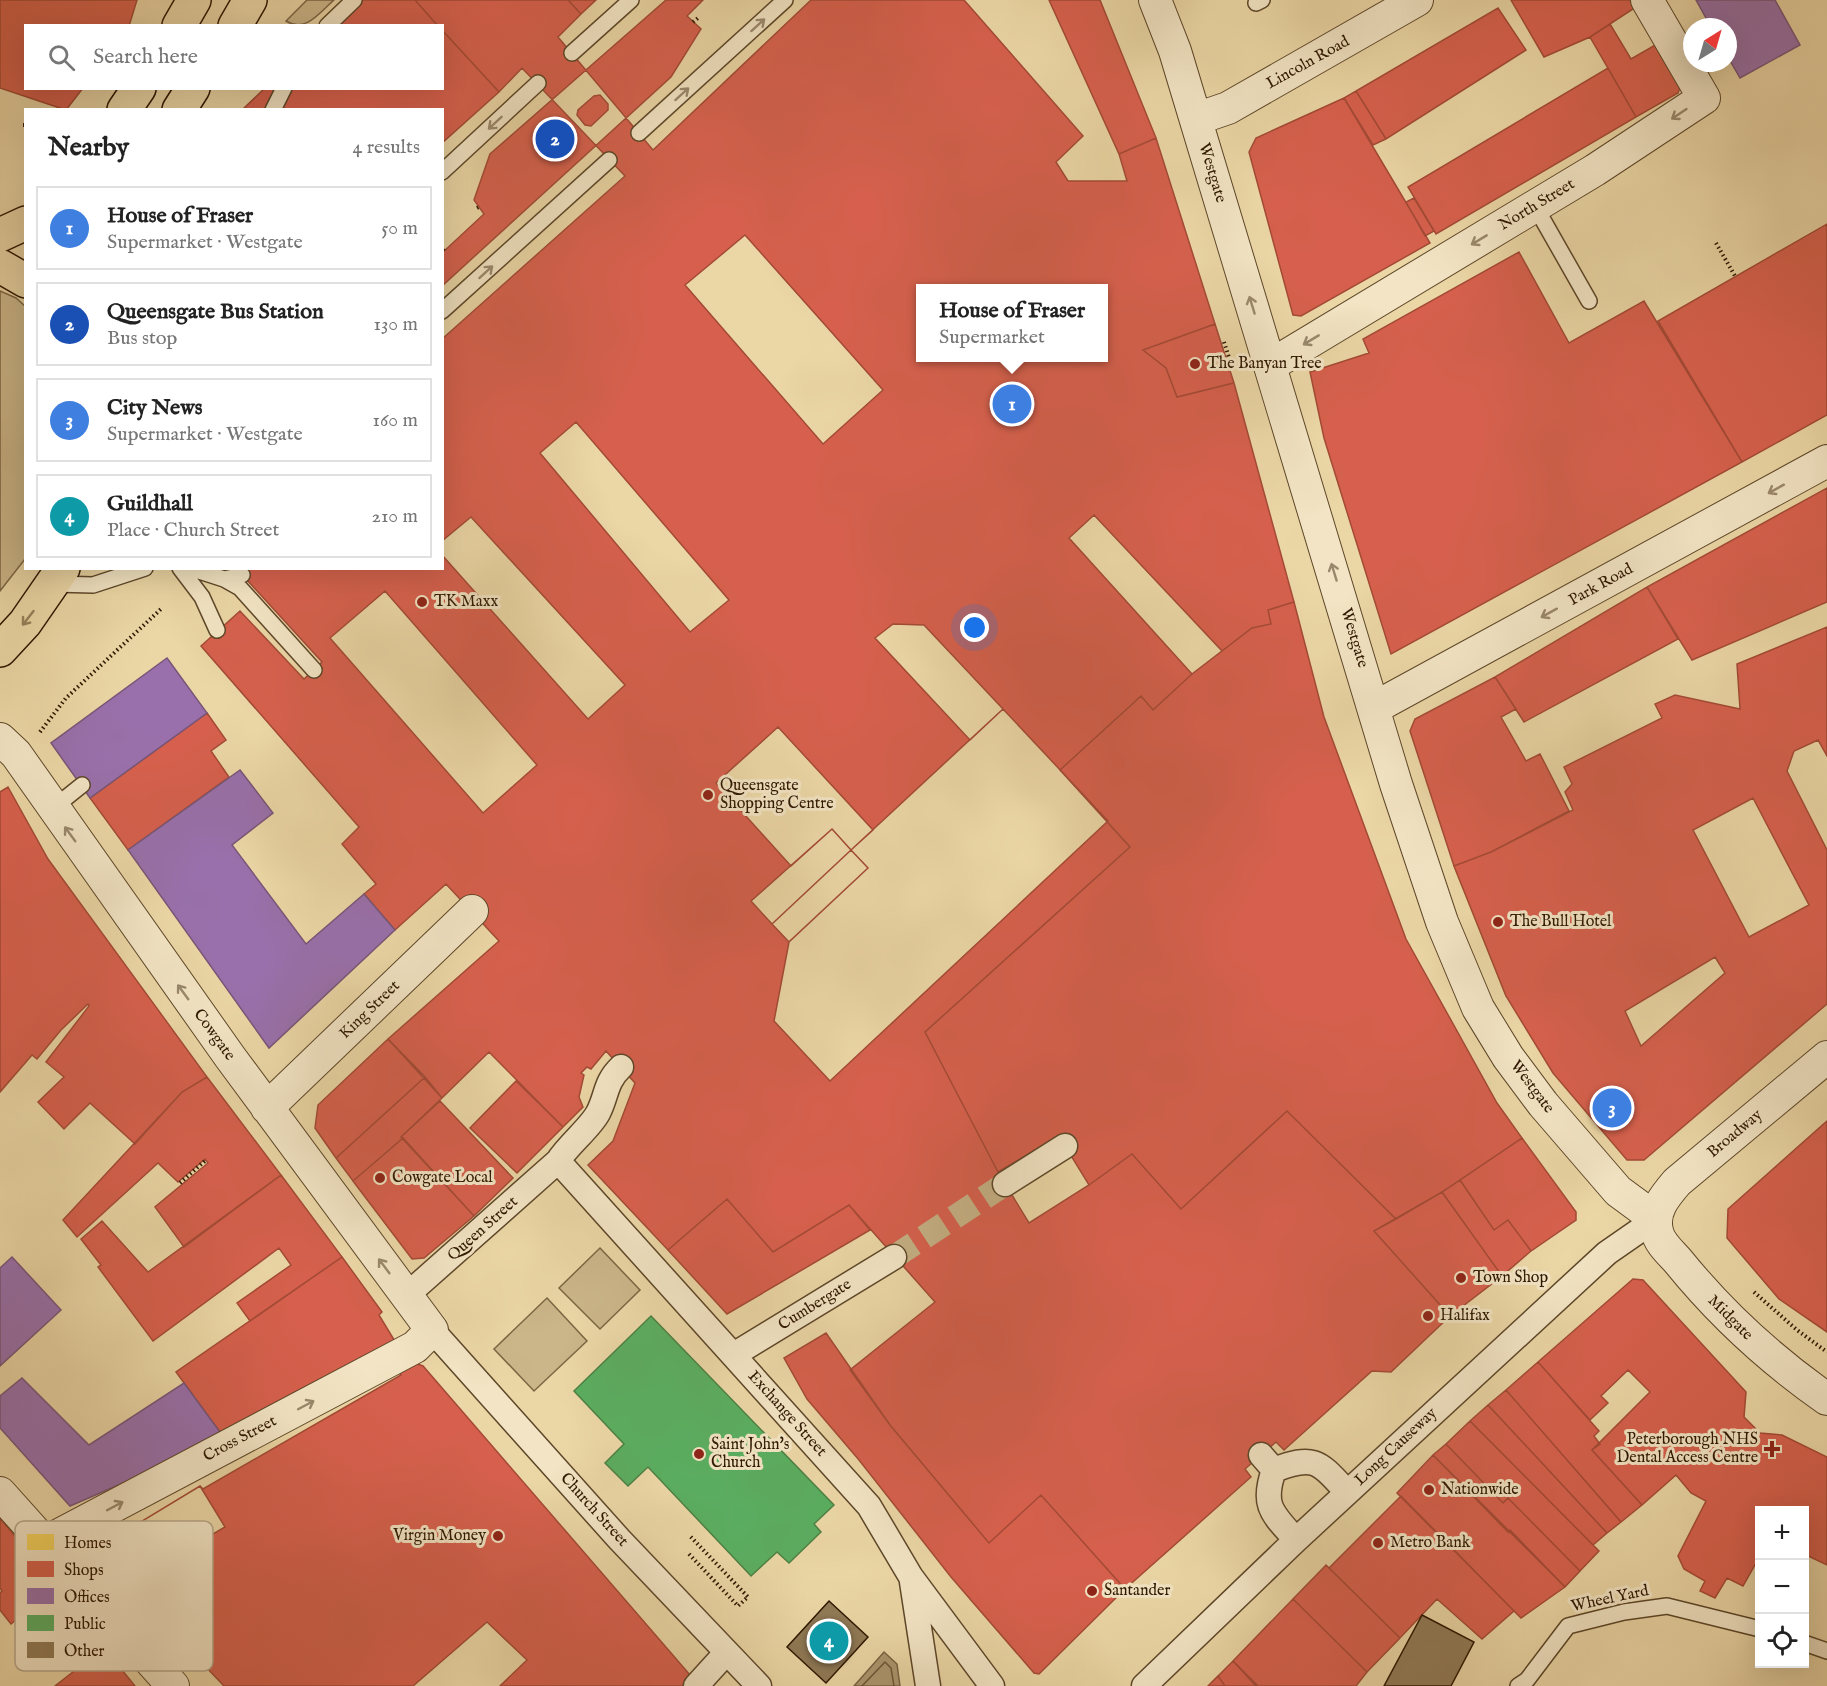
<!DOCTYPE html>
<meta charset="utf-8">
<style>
:root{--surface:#fff;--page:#f2f2f2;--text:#222;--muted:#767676;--line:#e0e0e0;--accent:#2563eb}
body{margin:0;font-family:"IM FELL English",serif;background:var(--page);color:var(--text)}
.controls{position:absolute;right:18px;bottom:18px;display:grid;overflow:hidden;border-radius:0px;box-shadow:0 6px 24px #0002}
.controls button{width:54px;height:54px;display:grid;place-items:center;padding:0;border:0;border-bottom:2px solid var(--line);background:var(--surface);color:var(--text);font:30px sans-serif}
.compass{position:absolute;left:1683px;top:18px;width:54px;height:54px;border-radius:50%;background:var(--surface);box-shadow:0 6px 24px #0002;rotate:37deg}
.you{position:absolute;left:975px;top:628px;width:21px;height:21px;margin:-15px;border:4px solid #fff;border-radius:50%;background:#1a73e8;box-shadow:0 0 0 9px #1a73e833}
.badge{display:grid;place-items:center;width:39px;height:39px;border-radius:50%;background:var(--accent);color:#fff;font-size:20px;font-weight:700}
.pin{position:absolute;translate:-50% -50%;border:3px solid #fff;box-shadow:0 2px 6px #0006}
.popup{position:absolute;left:916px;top:284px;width:192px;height:78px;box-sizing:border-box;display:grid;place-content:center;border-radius:0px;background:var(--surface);filter:drop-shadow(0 2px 4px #0005);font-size:20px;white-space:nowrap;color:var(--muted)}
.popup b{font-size:22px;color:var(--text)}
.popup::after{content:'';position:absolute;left:50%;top:100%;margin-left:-12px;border:12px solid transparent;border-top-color:var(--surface)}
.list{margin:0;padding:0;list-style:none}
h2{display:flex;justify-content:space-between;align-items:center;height:78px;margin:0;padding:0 24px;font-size:26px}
h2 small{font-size:20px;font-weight:400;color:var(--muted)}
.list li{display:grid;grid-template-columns:39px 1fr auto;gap:18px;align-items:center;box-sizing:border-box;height:84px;margin:0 12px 12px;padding:0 12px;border:2px solid var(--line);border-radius:0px}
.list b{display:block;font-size:22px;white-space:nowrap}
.list p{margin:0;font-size:20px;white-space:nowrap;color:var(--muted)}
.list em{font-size:20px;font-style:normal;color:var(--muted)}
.icon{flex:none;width:33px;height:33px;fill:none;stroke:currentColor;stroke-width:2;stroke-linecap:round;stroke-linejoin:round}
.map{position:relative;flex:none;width:1827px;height:1686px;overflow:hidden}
.search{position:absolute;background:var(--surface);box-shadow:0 6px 24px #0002;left:24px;top:24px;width:420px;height:66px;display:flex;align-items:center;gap:15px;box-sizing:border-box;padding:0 21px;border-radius:0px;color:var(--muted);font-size:22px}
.panel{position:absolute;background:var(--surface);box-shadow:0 6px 24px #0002;left:24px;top:108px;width:420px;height:462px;border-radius:0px}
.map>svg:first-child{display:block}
.green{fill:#cbb689;stroke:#7c6644;stroke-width:1.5}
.water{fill:#ab956d;stroke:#796341;stroke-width:1.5}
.homes{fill:#f6d55c;stroke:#ba9c40;stroke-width:1.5}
.shops{fill:#d6604d;stroke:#a44a36;stroke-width:1.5;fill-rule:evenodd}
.offices{fill:#9970ab;stroke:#795578;stroke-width:1.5}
.public{fill:#5aae61;stroke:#4d8144;stroke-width:1.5}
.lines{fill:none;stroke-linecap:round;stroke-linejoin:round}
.shore{stroke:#6c5636;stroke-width:1.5}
.building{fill:#907a56;stroke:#2e1700;stroke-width:1.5}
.pedestrian-tunnel{stroke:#c5b084;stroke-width:24;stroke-dasharray:24 12;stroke-linecap:butt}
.service-casing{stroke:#5d4729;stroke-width:18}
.pedestrian-casing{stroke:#5d4729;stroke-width:27}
.minor-casing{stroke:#5d4729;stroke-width:34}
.primary-casing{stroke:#2e1700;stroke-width:36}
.path{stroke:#2e1700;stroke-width:4;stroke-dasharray:1.5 3;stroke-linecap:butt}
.service{stroke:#f2e4c4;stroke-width:15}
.pedestrian{stroke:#f2e4c4;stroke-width:24}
.minor{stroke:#f2e4c4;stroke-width:32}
.primary{stroke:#ebd6a5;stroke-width:33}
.oneway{stroke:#9a886c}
.oneway2{stroke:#96805b}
.poi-dot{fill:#8f2418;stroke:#f2e4c4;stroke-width:2}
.labels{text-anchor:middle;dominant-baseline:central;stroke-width:6;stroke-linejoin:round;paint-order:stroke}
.street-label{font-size:16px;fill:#2e1700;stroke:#f2e4c4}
.poi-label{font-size:16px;fill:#2e1700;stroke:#f2e4c4;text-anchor:start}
.key{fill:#f2e4c4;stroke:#b7a689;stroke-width:1.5}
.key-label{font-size:16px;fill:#2e1700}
</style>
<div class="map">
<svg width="1827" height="1686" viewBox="0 0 1827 1686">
<rect width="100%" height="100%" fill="#ebd6a5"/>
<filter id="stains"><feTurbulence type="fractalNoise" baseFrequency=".00333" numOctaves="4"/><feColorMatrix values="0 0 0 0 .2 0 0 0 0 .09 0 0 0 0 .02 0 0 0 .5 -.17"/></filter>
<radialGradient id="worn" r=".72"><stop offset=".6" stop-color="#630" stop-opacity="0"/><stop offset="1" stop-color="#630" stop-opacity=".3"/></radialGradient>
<!-- green -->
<path class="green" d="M307,0H334C319,13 306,33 286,21Z
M0,291L16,298L26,307L25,559L0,591Z
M600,1248L640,1290L600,1329L559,1288Z
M547,1298L587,1341L534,1391L494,1349Z"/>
<!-- water -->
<path class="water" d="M884,1652L897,1664L900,1686H854Z"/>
<!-- homes -->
<path class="homes" d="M1491,852L1542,979L1506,996L1454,866Z"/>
<!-- shops -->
<path class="shops" d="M0,0H137L129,26H26V88H83L66,110L0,88Z
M363,0H415L438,26H335Z
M415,0H568L581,14L558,37L653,150L811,0H964L1083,136L1056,162L1068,181H1127L1119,154L1156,138L1215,324L1143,350L1166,368L1177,397L1234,383L1294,602L1268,610L1271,624L1252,628L1192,674L1153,710L1141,696L1060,770L1130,847L925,1032L998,1172L1029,1223L1089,1185L1132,1154L1181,1209L1287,1111L1396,1219L1374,1231L1450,1316L1391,1372L1372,1371L1284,1450L1276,1442L1245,1469L1251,1477L1125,1589L1041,1495L989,1543L890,1425L850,1370L935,1302L849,1205L773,1252L727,1199L668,1250L588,1165L613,1141L635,1083L606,1051L591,1069L587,1067L581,1073L584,1075L579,1097L583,1107L563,1127L489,1052L442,1098L388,1039L499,941L446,884L395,930L364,894L376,884L342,844L359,827L201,646L240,611L304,679L322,662L236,568H442V339L625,176L522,68L499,92L442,30V26H438ZM920,288H1104V358H920Z
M568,0H596L581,14Z
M666,0H703L687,16L701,29L671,77L442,286V253L484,214L474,200L490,154Z
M1049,0H1100L1156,138L1119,154Z
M1511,0H1631L1636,7L1590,37L1544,57Z
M1498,8L1526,50L1386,139L1356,91Z
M1610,24L1631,59L1657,44L1681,85L1678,93L1636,117L1590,37Z
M442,30L499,92L442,143V110H242L265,88H442Z
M1608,68L1636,117L1436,234L1408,187Z
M1356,91L1386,139L1373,145L1344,98Z
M600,95L608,104V110L591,126L585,125L577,115L578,110L594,96Z
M1344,98L1430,243L1301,316L1293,315L1249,152L1256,138Z
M1414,198L1434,231L1425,236L1406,202Z
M1827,224V415L1742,462L1658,321Z
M745,235L883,390L823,444L685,285Z
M1519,252L1569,343L1644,301L1742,462L1391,654L1324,438L1310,372L1369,353L1363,339Z
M1215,324L1234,383L1177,397L1166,368L1143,350Z
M576,422L729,600L690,632L540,453Z
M1827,488V602L1692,660L1647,587Z
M1094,515L1222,651L1192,674L1069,538Z
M471,517L625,685L588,719L442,555V541Z
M1647,587L1678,639L1524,722L1495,677Z
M385,591L537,765L483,813L330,638Z
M1294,602L1324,717L1406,939L1497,1103L1522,1138L1442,1192L1396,1219L1287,1111L1181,1209L1132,1154L1089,1185L1059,1136L998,1172L925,1032L1130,847L1060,770L1141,696L1153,710L1192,674L1252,628L1271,624L1268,610Z
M893,624L924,625L1003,709L970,740L875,638Z
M1827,627V756L1818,740L1794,751L1787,771L1827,850V1004L1644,1160H1627L1553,1073L1506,996L1454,866L1491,852L1573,810L1565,792L1572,784L1564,767L1662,718L1655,704L1675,695L1740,709L1737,664ZM1753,798L1809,905L1749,937L1693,830ZM1715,957L1725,973L1641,1046L1625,1011Z
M1495,677L1516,709L1501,717L1526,761L1540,754L1569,811L1491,852L1454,866L1410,731L1415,719Z
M1003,709L1108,821L830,1081L774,1021L789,942L868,868L851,850Z
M207,713L226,740L211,751L229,777L128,850L90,798Z
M778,727L873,830L851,850L832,829L791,866L716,783Z
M8,787L48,859L207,1077L182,1092L135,1144L90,1103L64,1129L38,1102L64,1077L46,1062L89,1006L88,1004L61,1030L37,1059L32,1055L0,1092V792Z
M832,829L851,850L772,924L751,901Z
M851,850L868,868L789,942L772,924Z
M388,1039L425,1077L336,1158L315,1128L318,1105Z
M207,1077L281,1175L184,1247L155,1207L208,1163L205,1159L178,1182L158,1163L77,1237L63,1220L182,1092Z
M425,1077L442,1098L401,1137L403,1138L353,1181L336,1158Z
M516,1081L563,1127L517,1173L470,1128Z
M440,1101L513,1178L474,1216L401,1137Z
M1827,1121V1332L1779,1299L1727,1238L1728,1209Z
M403,1138L474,1216L424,1258L412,1259L353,1181Z
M1522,1138L1576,1212V1220L1531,1251L1508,1220L1494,1230L1460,1180Z
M281,1175L342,1257L250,1321L237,1303L291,1265L279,1248L153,1341L98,1267L101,1265L81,1239L102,1221L148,1272Z
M1460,1180L1494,1230L1508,1220L1531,1251L1502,1276L1442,1192Z
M1442,1192L1502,1276L1450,1316L1374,1231Z
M727,1199L773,1252L849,1205L870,1230L727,1314L668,1250Z
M342,1257L382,1312L379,1315L396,1343L225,1439L176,1372Z
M1633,1279L1643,1280L1746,1392L1744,1417L1760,1433L1782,1435L1827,1457V1565L1804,1554V1510H1760V1556L1743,1586L1727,1578L1715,1598L1700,1591L1705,1581L1684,1569L1678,1556L1706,1501L1691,1493L1676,1475L1642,1505L1592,1450L1650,1392L1628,1370L1601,1396L1608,1403L1590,1420L1538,1362Z
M826,1333L890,1425L989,1543L1041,1495L1125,1589L1039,1674L1034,1673L951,1577L859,1460L807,1399L784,1358Z
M1538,1362L1599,1431L1594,1436L1600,1444L1592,1450L1642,1505L1621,1522L1506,1390Z
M415,1363L423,1366L684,1668L695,1681L690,1686H500L527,1660L487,1622L413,1686H224L104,1560L106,1543L200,1486L203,1489L401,1375L399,1373Z
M1506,1390L1621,1522L1607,1533L1488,1405Z
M1488,1405L1607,1533L1593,1545L1470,1421Z
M1470,1421L1599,1551L1580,1571L1508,1498L1503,1503L1446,1444Z
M1446,1444L1503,1503L1508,1498L1580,1571L1565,1587L1433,1455Z
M1433,1455L1508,1532L1510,1530L1565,1587L1521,1618L1397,1493Z
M200,1486L225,1527L189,1548L213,1580L160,1622L104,1560L106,1543Z
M1401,1496L1514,1611L1482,1639L1437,1599L1400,1638L1329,1568Z
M0,1518L14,1535L19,1531L37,1553L32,1557L56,1588L11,1624L0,1610V1593L2,1591L0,1588Z
M1326,1565L1400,1638L1367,1672L1293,1599Z
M1293,1599L1367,1672L1356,1686H1256L1233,1661Z
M71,1607L135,1686H55L78,1668L45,1627Z
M1233,1661L1257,1685L1256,1686H1225L1218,1676Z
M1218,1676L1225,1686H1208Z"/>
<!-- offices -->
<path class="offices" d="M1696,0H1775L1800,45L1740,78L1728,57V27H1711Z
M167,658L207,713L90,798L51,743Z
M240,770L273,813L232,845L306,944L364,894L395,930L269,1048L128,850Z
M12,1257L61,1310L0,1366V1268Z
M22,1378L89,1445L184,1383L225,1439L70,1506L0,1428V1396Z"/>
<!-- public -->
<path class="public" d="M651,1316L834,1505L814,1524L821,1532L789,1563L777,1552L751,1576L648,1467L628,1486L605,1463L624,1444L574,1391Z"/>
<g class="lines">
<!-- shore -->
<path class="shore" d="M862,1686L885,1662L891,1668L894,1686"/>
</g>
<!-- building -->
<path class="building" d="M829,1601L868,1637L826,1683L787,1647Z
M1422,1615L1474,1642L1451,1686H1384Z"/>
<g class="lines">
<!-- pedestrian-tunnel -->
<path class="pedestrian-tunnel" d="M894,1257L1005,1184"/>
<defs>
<path id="service" d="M1256,3L1262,0
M327,26L354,0
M572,53L631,0
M273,110L284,88
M639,133L785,0
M442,172L538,83
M1535,206L1589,301
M442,311L609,160
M180,568L202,597L217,630
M190,568L224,579L242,575
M224,579L240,588L314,670
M54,584L93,585L145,568
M52,809L82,785
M1804,1643L1827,1651
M1518,1686L1527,1680L1568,1626L1624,1612L1667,1606L1760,1629"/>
<path id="pedestrian" d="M558,1161L869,1506L911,1577L992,1686
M1005,1184L1065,1146
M407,1295L558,1161C568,1145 590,1128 598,1113C607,1096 605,1082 621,1067
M432,1330L619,1539L759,1686
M735,1354L894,1257
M1261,1455L1274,1470C1315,1454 1319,1462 1347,1492
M1274,1470C1261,1506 1273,1514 1296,1540
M912,1582L928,1686
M696,1686L726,1653
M1144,1686L1296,1540L1607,1253L1656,1219"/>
<path id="minor" d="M1155,0L1175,51L1396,784L1442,922L1478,1008L1508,1057L1543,1104L1618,1191L1656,1219
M1196,119L1228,108L1417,0
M1271,365L1595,170L1704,98L1647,0
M1374,708L1827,461
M0,739L16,754L230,1057L432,1330L415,1347L44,1543
M1827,1057L1677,1182C1665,1196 1652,1211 1657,1231C1659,1243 1671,1253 1678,1261C1721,1314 1771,1360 1827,1399
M267,1108L472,911
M0,1493L173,1686"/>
<path id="primary" d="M179,26L194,0
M235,26L250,0
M124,110L139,88
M179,110L193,88
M0,235L26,223
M0,266L26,281
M0,650L25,623L63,568"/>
</defs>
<!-- service casing -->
<use href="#service" class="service-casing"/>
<!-- pedestrian casing -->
<use href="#pedestrian" class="pedestrian-casing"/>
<!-- minor casing -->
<use href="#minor" class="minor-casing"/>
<!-- primary casing -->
<use href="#primary" class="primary-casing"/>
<!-- path -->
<path class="path" d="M693,22L698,18
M23,125H26
M477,208L479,207
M1716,243L1735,276
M443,250L444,251
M1224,342L1231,364
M40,732L66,698L161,609
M180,1183L206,1160
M1754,1292L1797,1330L1827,1352
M689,1554L738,1606L748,1597L690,1536"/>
<!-- service -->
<use href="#service" class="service"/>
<!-- pedestrian -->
<use href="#pedestrian" class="pedestrian"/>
<!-- minor -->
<use href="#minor" class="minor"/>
<!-- primary -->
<use href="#primary" class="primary"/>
</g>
<!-- one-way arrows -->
<defs><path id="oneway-shaft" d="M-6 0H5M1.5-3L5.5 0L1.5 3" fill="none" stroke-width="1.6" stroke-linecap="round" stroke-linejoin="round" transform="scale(1.5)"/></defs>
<g class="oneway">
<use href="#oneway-shaft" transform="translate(758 25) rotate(-42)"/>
<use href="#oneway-shaft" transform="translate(682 94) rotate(-42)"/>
<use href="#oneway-shaft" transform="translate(1679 114) rotate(146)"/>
<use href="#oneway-shaft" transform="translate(495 123) rotate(137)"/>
<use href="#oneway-shaft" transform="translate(1479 240) rotate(149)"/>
<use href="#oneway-shaft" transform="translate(486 272) rotate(-42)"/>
<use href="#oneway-shaft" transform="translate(1252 305) rotate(-107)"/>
<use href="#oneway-shaft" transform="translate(1311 340) rotate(149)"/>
<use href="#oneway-shaft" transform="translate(1776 489) rotate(151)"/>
<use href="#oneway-shaft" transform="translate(1334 572) rotate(-107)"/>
<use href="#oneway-shaft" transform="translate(1549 613) rotate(151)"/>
<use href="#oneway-shaft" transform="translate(70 834) rotate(-126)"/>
<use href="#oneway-shaft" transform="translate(183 992) rotate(-126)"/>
<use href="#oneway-shaft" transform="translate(384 1266) rotate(-127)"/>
<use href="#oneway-shaft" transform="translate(306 1405) rotate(-28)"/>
<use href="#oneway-shaft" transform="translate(115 1506) rotate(-28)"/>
</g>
<use class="oneway2" href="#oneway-shaft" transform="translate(28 618) rotate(128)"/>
<!-- markers -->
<g class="poi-dot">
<circle cx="1195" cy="364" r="6"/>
<circle cx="422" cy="602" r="6"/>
<circle cx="708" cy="795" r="6"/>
<circle cx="1498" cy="922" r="6"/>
<circle cx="380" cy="1178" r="6"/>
<circle cx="1461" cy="1278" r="6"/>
<circle cx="1428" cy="1316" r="6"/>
<path d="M1769 1440h6v6h6v6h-6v6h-6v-6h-6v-6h6z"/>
<circle cx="699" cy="1454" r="6"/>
<circle cx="1429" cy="1490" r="6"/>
<circle cx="498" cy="1536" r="6"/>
<circle cx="1378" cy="1543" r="6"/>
<circle cx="1092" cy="1591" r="6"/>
</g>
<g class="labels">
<!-- street labels -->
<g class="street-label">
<text transform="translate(1308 63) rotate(-29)">Lincoln Road</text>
<text transform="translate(1212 173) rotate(73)">Westgate</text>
<text transform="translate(1537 205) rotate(-31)">North Street</text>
<text transform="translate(1601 585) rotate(-29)">Park Road</text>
<text transform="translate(1354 638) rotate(73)">Westgate</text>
<text transform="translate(370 1010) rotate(-44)">King Street</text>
<text transform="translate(214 1035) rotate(54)">Cowgate</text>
<text transform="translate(1532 1087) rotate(53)">Westgate</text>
<text transform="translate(1735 1134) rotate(-40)">Broadway</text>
<text transform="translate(483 1229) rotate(-42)">Queen Street</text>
<text transform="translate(815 1305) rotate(-32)">Cumbergate</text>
<text transform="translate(1730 1318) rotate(45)">Midgate</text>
<text transform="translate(787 1414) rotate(48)">Exchange Street</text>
<text transform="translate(240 1439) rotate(-28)">Cross Street</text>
<text transform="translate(1396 1447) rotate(-43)">Long Causeway</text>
<text transform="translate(594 1510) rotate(48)">Church Street</text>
<text transform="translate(1610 1599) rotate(-12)">Wheel Yard</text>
</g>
<!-- poi labels -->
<g class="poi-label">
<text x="1207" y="364">The Banyan Tree</text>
<text x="434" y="602">TK Maxx</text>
<text x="720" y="786">Queensgate<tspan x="720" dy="18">Shopping Centre</tspan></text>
<text x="1510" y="922">The Bull Hotel</text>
<text x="392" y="1178">Cowgate Local</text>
<text x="1473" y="1278">Town Shop</text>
<text x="1440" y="1316">Halifax</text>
<text x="1758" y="1440" text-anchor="end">Peterborough NHS<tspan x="1758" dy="18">Dental Access Centre</tspan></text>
<text x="711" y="1445">Saint John's<tspan x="711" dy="18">Church</tspan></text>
<text x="1441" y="1490">Nationwide</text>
<text x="486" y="1536" text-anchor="end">Virgin Money</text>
<text x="1390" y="1543">Metro Bank</text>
<text x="1104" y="1591">Santander</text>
</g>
</g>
<!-- legend -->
<rect x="15" y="1521" width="198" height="150" rx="9" class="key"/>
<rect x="27" y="1534" width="27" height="16" fill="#f6d55c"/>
<rect x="27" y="1561" width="27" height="16" fill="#d6604d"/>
<rect x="27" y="1588" width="27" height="16" fill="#9970ab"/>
<rect x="27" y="1615" width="27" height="16" fill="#5aae61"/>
<rect x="27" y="1642" width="27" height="16" fill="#907a56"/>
<g class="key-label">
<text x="64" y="1548">Homes</text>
<text x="64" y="1575">Shops</text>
<text x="64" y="1602">Offices</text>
<text x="64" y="1629">Public</text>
<text x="64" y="1656">Other</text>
</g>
<rect width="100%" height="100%" filter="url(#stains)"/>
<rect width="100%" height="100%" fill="url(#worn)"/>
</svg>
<div class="controls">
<button>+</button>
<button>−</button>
<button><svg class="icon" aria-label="locate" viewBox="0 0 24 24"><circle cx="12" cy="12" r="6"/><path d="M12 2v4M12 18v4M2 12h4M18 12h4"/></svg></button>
</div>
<svg class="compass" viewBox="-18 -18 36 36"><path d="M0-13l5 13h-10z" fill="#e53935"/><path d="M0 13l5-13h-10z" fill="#767676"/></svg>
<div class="you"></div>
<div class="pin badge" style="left:1012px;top:404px;background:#3f7fe0">1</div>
<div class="popup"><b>House of Fraser</b>Supermarket</div>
<div class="pin badge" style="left:555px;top:139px;background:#1a4fb4">2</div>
<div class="pin badge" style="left:1612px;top:1108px;background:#3f7fe0">3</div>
<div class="pin badge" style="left:829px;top:1641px;background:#0f9aa8">4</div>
<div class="search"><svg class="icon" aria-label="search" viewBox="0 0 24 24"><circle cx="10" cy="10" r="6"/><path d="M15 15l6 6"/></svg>Search here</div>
<section class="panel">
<h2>Nearby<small>4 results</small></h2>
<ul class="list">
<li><span class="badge" style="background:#3f7fe0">1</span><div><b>House of Fraser</b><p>Supermarket · Westgate</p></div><em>50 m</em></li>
<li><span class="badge" style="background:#1a4fb4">2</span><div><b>Queensgate Bus Station</b><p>Bus stop</p></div><em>130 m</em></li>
<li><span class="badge" style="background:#3f7fe0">3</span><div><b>City News</b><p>Supermarket · Westgate</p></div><em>160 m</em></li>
<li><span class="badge" style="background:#0f9aa8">4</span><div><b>Guildhall</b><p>Place · Church Street</p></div><em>210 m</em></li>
</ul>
</section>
</div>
